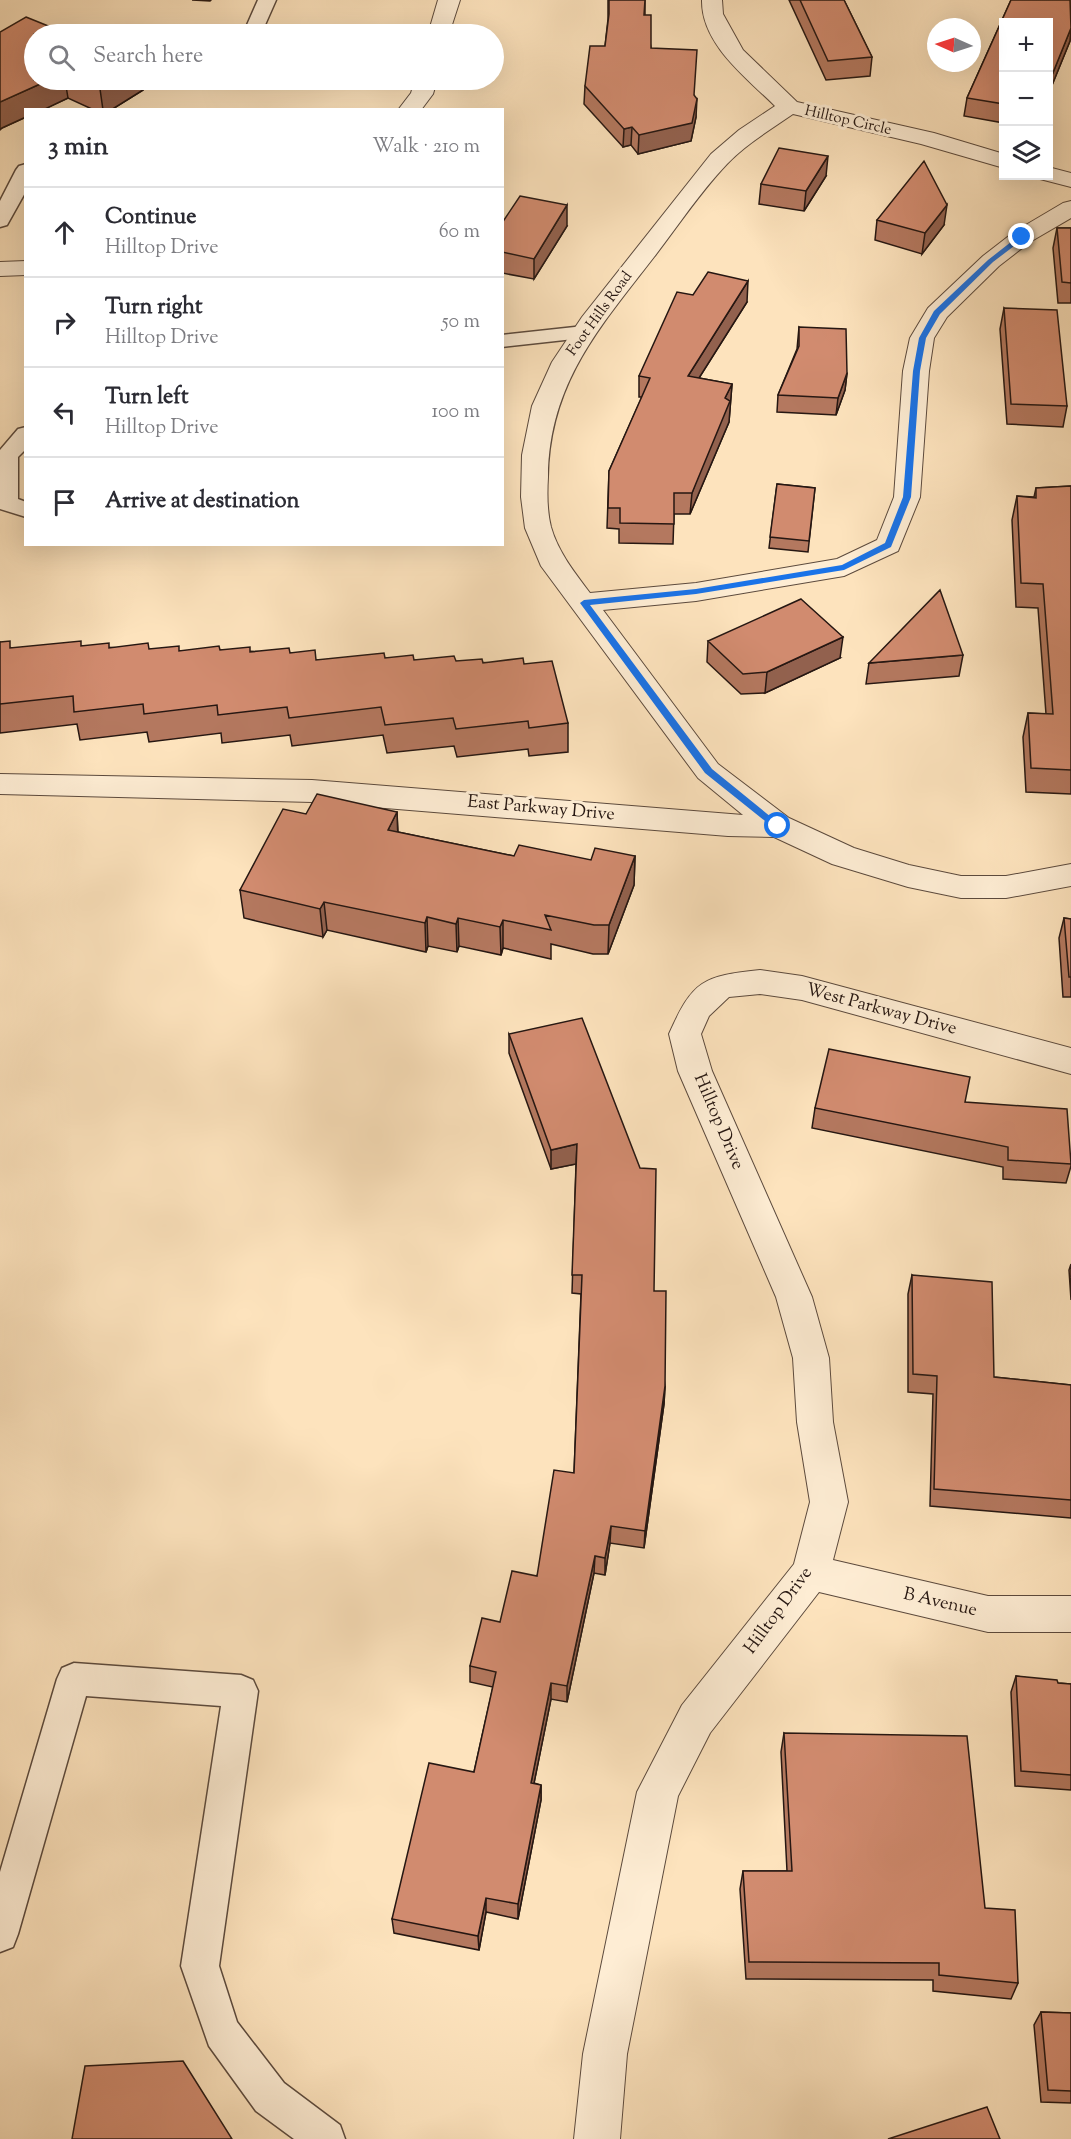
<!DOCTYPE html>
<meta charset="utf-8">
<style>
:root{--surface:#fff;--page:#f2f2f3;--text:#2b2b33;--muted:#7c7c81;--line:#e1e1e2}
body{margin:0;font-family:"Sorts Mill Goudy",serif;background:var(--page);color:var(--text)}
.controls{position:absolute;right:18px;top:18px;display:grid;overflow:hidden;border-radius:0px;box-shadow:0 6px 24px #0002}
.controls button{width:54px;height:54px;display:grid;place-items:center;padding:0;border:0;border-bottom:2px solid var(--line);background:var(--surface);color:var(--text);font:30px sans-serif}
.compass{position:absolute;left:927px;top:18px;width:54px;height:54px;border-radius:50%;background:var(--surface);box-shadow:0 6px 24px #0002;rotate:273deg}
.stop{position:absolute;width:18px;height:18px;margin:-14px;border:4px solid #1a73e8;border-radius:50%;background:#fff}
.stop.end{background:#1a73e8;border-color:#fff;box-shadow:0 2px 6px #0008}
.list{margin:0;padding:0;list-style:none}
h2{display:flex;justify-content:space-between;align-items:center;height:78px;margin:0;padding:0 24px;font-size:26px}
h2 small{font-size:20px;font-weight:400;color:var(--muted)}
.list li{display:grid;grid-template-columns:39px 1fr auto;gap:18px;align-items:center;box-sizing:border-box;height:90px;padding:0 24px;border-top:2px solid var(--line)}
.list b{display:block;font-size:22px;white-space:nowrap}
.list p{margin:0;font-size:20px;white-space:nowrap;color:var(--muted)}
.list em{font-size:20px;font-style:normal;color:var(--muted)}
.icon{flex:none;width:33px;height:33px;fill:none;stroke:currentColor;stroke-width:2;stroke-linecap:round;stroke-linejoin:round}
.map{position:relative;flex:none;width:1071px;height:2139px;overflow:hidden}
.search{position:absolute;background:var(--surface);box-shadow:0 6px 24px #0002;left:24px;top:24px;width:480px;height:66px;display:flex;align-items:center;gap:15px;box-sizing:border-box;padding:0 21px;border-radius:33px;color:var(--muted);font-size:22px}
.panel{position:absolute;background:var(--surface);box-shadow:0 6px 24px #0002;left:24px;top:108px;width:480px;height:438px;border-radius:0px}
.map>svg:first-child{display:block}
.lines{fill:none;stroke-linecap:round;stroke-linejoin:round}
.lane-casing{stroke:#5c4a3d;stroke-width:3}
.street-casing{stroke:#5c4a3d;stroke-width:2}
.lane{fill:#feedd4;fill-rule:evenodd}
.street{fill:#feedd4;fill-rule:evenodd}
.wall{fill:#b4785f;stroke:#261712;stroke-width:1.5}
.shaded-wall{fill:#92614e;stroke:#261712;stroke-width:1.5}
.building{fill:#d18b6f;stroke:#261712;stroke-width:1.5}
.route{fill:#1a73e8}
.labels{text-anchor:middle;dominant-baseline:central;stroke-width:6;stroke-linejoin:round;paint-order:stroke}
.far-street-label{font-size:15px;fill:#261712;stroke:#feedd4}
.street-label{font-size:18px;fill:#261712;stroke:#feedd4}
</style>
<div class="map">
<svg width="1071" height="2139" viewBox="0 0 1071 2139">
<rect width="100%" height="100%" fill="#fde3bd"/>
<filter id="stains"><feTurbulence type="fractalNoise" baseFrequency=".00333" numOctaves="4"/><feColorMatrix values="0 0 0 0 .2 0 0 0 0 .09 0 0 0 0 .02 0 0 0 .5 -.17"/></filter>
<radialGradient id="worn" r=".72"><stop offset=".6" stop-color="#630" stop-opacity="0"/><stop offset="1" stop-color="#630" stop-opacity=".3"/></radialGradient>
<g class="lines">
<defs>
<path id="lane" d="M258,0H276L261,34H243Z
M26,164V191L7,225L0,227V201L16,170L19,166Z
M584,326L592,327L595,332L592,337L502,347V335Z
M26,427V449L18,457V499L26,502V517L0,509V450L18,429Z
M74,1663L241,1675L253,1680L258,1691L219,1966L237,2022L284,2083L340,2125L345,2139H294L256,2111L209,2046L181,1966L221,1706L86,1696L18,1934L13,1947L0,1952V1872L57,1679L62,1668Z"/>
<path id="street" d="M438,0H460L449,34H428Z
M702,0H722L723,14L743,50L797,102L934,133L1004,154V168L921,144L793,114C770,130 746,144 727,164C700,192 678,226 654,257C600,327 549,383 548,477C547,493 547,511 551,527C558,552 575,573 590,593L696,583L837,559L877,540L894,497L903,371L910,338L928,308L983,256L1014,232L1063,203L1071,201V218L1030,242L999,266L947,317L934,338L929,371L920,497L898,551L844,576L696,601L603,610L718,764L789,818L854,848L909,865L961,876H1006L1071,864V886L1006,898H961L908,887L832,864L774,837L728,836L312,802L0,794V774L312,780L743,815L698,778L541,566L525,528L521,497L522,455L532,406L552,362L582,317L711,154L739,130L775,106C747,78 701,44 702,0Z
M415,80H437L433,94L421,110H398L411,93Z
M1048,167L1071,173V187L1040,179L1038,176H1048Z
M26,261V275L0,276V262Z
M760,970L802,976L1071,1048V1074L802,1000L760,994L729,997L709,1016L701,1034L712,1071L812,1297L829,1358L833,1422L848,1502L833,1560L988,1596H1071V1632H988L819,1592L710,1733L678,1796L627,2054L620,2139H574L583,2054L637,1792L682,1705L794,1564L810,1502L797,1422L793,1358L776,1297L678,1071L669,1034C693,980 703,976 760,970Z"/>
</defs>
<!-- lane casing -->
<use href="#lane" class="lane-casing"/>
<!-- street casing -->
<use href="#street" class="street-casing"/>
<!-- lane -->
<use href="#lane" class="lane"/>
<!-- street -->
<use href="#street" class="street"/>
</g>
<!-- wall -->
<path class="wall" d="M192,0H211L210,1Z
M608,0H645V15L651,48L694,95L696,117L691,141L638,154L631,145L623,147L584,104L585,86L605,46L608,19Z
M789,0H844L872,57L870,76L826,80Z
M1011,0H1070L1071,35L1070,41L1048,95V22H1004V123L964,116L967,98Z
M34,80H142L143,90L111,110H94L68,98L2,128Z
M826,176L804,211L759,204L761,184Z
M877,220L944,225L922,254L875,240Z
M502,223L567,226L534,279L502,273Z
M1057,228H1071V303H1058L1053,248Z
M693,295L747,302L699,378L732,384L729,422L690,514H674L673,544L619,543V529L607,528L609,471L642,397H639V376Z
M1004,308L1067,406L1063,427L1007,424L1000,329Z
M799,327L847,373L845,390L836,415L777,412L778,395L797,349Z
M777,484L815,488L808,552L769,548Z
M1071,486V794L1026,792L1023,737L1028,713L1046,714L1038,608L1016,607L1012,520L1017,496L1034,497L1036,488Z
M708,641L840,658L765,693L741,694L707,662Z
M0,642L11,648L82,646L180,651L220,650L290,653L316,660L385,658L414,660L524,664L568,723V752L529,756L528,749L457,757L454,746L387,753L383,735L292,746L290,735L222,743L221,733L149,742L147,732L80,740L77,724L0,733Z
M963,655L959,676L866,684L869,663Z
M397,812L398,832L514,856L591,860L635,856L634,885L608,954H593L551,944V959L503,948L501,955L459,946L457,952L428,946L426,952L327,930L323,937L244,918L240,890L306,814Z
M1064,918L1071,919V997H1063L1059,938Z
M509,1034L654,1291L665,1386L664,1404L644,1548L610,1543L605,1575L594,1573L567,1702L551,1699L534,1783L541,1785V1800L518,1919L486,1912L479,1950L394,1933L392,1919L474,1772L493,1687L470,1682V1666L500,1622L537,1576L574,1473L581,1294L572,1293L576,1164L551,1169L509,1053Z
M965,1102L1071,1158V1166L1066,1183L1003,1179V1167L812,1128L815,1108Z
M1071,1264V1300L1069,1270Z
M912,1275L994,1377L1071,1385V1518L930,1506L933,1394L908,1392V1294Z
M1016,1676L1058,1683L1071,1684V1790L1015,1786L1011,1692Z
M784,1733L985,1908L1018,1983L1011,1999L933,1991V1980L746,1979L740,1889L743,1871H787L781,1752Z
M1041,2012L1071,2013V2103L1041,2102L1034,2025Z"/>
<!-- shaded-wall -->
<path class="shaded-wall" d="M1071,28L1070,41L1048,95V85Z
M49,80H65L68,98L43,110H26V117L2,128L0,130V102Z
M115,80H142L143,90L111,110H103L100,89Z
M697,99L696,117L691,141L638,154L639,135Z
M632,127L631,145L623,147L624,129Z
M828,156L826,176L804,211L806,191Z
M567,205V226L534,279V259Z
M947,205L944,225L922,254L925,233Z
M748,281L747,302L687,397L688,376Z
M847,373L845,390L836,415L838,398Z
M732,384L729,422L690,514L692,493L725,398Z
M843,637L840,658L765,693L767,672Z
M397,812L398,841L388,830Z
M635,856L634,885L608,954L609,925Z
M324,902L327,930L323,937L320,909Z
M427,917L428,946L426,952L425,923Z
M458,918L459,946L457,952L456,924Z
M503,920V948L501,955L500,927Z
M577,1144L576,1164L551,1169V1150Z
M665,1386L664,1404L644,1548L645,1531Z
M611,1526L610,1543L605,1575V1558Z
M595,1556L594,1573L567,1702V1686Z
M551,1683V1699L531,1798V1783Z
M541,1785V1800L518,1919V1904Z
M486,1898V1912L479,1950L478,1936Z"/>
<!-- building -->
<path class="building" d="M609,0H645L644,15H651V48L697,50L694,95L697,99L692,123L639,135L632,127L624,129L585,86L590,46H605L609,14Z
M800,0H844L872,57L828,61Z
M1011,0H1070L1071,28L1048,85V22H1004V104L967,98Z
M26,17L68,34H34V80H49L0,102V32Z
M79,80H115L100,89Z
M779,148L828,156L806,191L761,184Z
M924,161L947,205L925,233L877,220Z
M520,196L567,205L534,259L502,252V223Z
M1057,228H1071V283L1062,282Z
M708,272L748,281L688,376L732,384L725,398L730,401L692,493H674V524L620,523V508H608L609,471L650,378L639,376L677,292L693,295Z
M1004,308L1057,310L1067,406L1011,404Z
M799,327L846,329L847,373L838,398L778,395L799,346Z
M777,484L815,488L809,541L770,537Z
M1071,486V770L1031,768L1028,713L1053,714L1043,584L1021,583L1017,496L1036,498V488Z
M940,590L963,655L869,663Z
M801,599L843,637L767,672L743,674L708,641Z
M10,641V648L81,641V646L109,643V648L148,643L149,649L179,646V651L219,646L220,650L250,647V652L289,648L290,653L315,650L316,660L384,653L385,658L413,655L414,660L454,656L456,661L482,659L483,663L523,658L524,664L552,661L568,723L529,728L528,721L456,729L453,718L385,725L381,707L289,718L287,707L218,715L217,705L144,714L143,704L74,712L73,696L0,704V642Z
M317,794L397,812L388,830L514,856L519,845L591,860L595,848L635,856L609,925H594L545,915L551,930L503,920L500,927L458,918L456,924L427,917L425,923L324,902L320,909L240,890L283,809L306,814Z
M1064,918L1071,919V977H1069Z
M582,1018L640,1168L656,1169L654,1291H666L665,1386L645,1531L611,1526L605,1558L595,1556L567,1686L551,1683L531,1783L541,1785L518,1904L486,1898L478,1936L392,1919L429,1763L474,1772L496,1672L470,1666L482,1618L500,1622L512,1571L537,1576L554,1470L574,1473L582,1275H572L577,1144L551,1150L509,1034Z
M829,1049L970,1077L965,1102L1067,1109L1071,1164L1008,1160V1147L815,1108Z
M912,1275L992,1282L994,1377L1071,1385V1500L934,1489L937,1376L913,1374Z
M1016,1676L1057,1680L1058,1683L1071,1684V1775L1021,1771Z
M784,1733L967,1736L985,1908L1015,1910L1018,1983L939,1975V1963L749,1962L743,1871H792Z
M1041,2012L1071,2013V2091L1048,2090Z
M183,2061L232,2139H72L85,2066Z
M987,2107L1000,2139H888Z"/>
<!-- route -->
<path class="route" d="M1020,235L1026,237L993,262L940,314L926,338L920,371L911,497L891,547L844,570L696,594L590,605L712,769L782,826L775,829L705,773L580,603L584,600L696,589L842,565L885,543L903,497L913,371L919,338L934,311L988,260Z"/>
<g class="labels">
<!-- far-street labels -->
<g class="far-street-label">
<text transform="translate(848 121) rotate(13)">Hilltop Circle</text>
<text transform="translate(600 314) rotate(-54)">Foot Hills Road</text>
</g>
<!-- street labels -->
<g class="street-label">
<text transform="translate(541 809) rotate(5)">East Parkway Drive</text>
<text transform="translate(881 1010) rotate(15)">West Parkway Drive</text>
<text transform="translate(718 1122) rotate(67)">Hilltop Drive</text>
<text transform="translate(940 1603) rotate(13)">B Avenue</text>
<text transform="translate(779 1611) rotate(-54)">Hilltop Drive</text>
</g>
</g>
<rect width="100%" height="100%" filter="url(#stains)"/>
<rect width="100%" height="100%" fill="url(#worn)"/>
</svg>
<div class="controls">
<button>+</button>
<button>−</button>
<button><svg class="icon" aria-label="layers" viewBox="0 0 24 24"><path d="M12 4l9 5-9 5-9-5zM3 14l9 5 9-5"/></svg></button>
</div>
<svg class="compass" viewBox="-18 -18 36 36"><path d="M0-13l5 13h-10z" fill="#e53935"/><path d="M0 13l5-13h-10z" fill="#7c7c81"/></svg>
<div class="stop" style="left:778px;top:826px"></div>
<div class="stop end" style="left:1022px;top:237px"></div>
<div class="search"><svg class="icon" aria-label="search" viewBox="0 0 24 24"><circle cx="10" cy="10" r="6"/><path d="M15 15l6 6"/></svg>Search here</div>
<section class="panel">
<h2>3 min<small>Walk · 210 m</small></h2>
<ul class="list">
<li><svg class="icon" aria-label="ahead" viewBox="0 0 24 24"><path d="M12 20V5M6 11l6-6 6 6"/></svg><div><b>Continue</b><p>Hilltop Drive</p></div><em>60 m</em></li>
<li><svg class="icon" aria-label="right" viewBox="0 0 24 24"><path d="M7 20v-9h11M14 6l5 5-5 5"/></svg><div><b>Turn right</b><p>Hilltop Drive</p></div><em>50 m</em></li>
<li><svg class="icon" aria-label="left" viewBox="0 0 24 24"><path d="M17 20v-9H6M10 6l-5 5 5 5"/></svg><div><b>Turn left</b><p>Hilltop Drive</p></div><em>100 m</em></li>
<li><svg class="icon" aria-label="arrive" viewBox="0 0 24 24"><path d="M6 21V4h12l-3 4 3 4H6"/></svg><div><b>Arrive at destination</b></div></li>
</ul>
</section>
</div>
